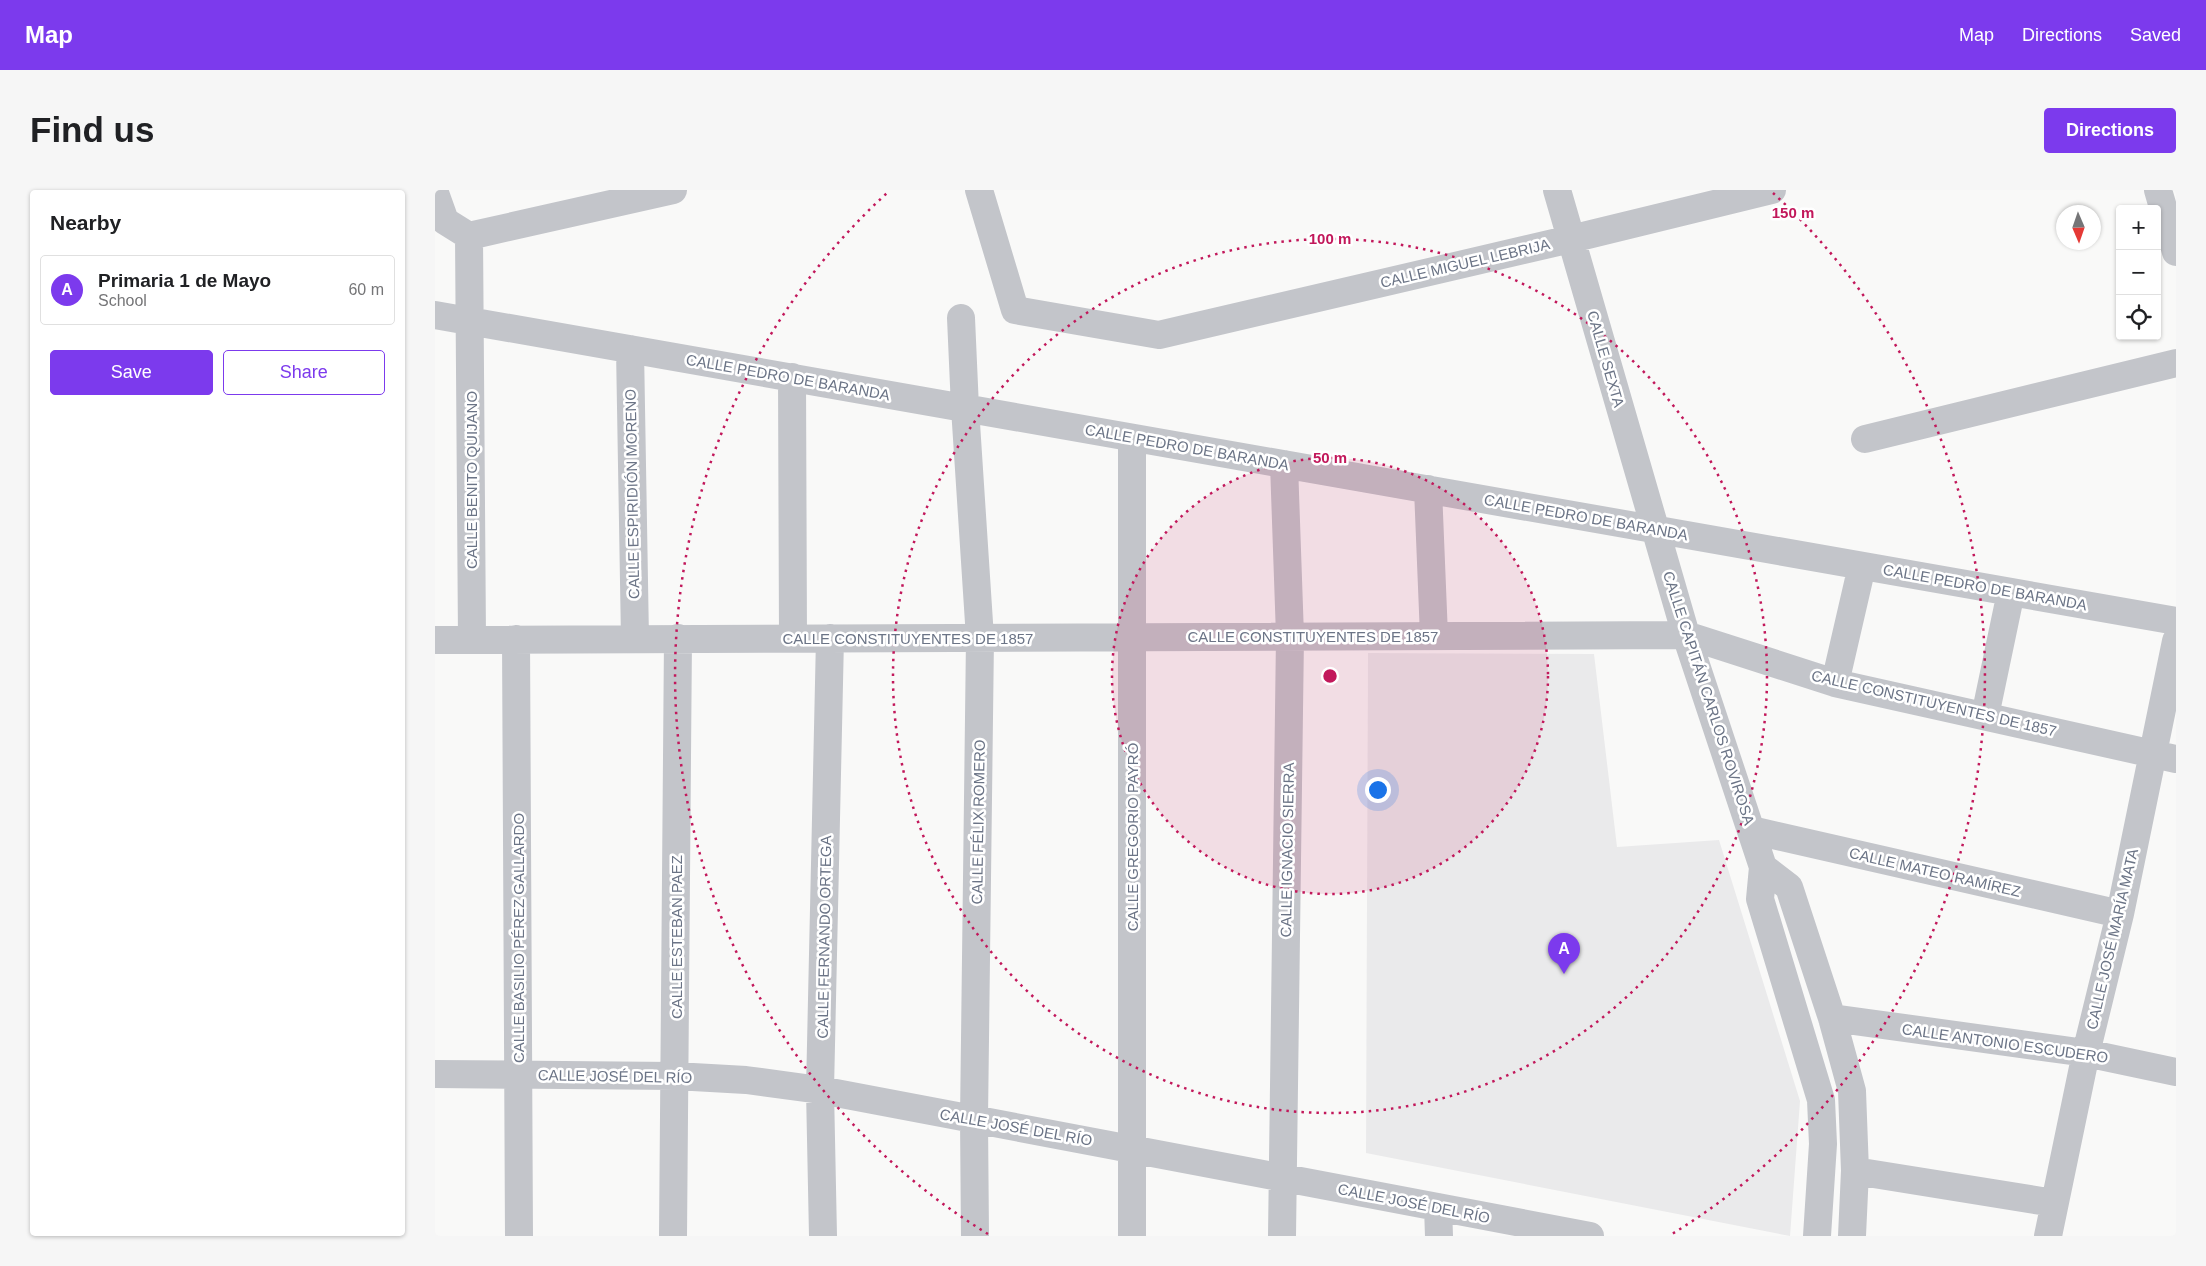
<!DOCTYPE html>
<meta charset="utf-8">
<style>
:root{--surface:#fff;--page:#f6f6f6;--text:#202124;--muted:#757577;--line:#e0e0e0;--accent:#7c3aed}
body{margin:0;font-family:Arial,sans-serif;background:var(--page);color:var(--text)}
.controls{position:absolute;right:15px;top:15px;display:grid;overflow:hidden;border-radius:5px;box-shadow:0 1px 4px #0004}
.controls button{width:45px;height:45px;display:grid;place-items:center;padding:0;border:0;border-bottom:1px solid var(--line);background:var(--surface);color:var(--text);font:25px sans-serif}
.compass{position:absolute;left:1621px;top:15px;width:45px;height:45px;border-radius:50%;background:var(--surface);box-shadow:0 1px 4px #0004;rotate:178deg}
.you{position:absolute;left:942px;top:599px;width:18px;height:18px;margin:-12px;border:4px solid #fff;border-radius:50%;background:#1a73e8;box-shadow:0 0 0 8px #1a73e833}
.badge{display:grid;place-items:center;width:32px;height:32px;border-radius:50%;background:var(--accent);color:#fff;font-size:16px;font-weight:700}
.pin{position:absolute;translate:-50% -41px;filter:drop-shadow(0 1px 2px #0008)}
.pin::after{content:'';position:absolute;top:26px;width:18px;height:15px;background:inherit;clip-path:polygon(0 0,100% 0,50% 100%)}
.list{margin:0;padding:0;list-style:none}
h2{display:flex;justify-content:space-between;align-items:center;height:65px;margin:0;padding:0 20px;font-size:21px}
h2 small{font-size:16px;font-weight:400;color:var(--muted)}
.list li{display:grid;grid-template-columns:32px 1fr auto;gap:15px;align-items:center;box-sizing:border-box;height:70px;margin:0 10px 10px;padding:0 10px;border:1px solid var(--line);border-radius:5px}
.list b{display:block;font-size:19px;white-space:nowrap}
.list p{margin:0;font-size:16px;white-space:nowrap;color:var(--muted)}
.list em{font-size:16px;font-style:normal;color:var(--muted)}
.actions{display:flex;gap:10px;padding:15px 20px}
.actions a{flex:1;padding:11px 0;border:1px solid var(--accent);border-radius:5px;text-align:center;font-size:18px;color:var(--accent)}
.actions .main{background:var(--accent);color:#fff}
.icon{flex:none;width:28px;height:28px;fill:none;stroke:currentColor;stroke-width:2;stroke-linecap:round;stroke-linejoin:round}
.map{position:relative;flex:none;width:1741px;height:1046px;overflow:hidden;border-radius:5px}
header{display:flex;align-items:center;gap:30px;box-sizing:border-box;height:70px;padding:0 25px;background:var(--accent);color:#fff}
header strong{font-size:24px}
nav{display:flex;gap:28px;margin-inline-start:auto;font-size:18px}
.intro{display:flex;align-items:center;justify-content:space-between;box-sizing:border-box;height:120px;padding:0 30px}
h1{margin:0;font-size:35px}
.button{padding:12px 22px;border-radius:5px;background:var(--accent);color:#fff;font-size:18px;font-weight:700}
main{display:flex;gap:30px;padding:0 30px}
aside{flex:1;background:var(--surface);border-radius:5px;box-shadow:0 1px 4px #0004}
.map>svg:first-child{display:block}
.built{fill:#eaeaeb}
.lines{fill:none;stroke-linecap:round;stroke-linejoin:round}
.minor{stroke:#c3c5ca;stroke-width:28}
.ring{fill:none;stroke:#c2185b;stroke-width:2.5;stroke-dasharray:2.5 5}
.labels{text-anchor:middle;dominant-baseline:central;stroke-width:5;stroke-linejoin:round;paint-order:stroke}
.street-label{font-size:15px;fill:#6b7486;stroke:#fff}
.centre{fill:#c2185b;stroke:#fff;stroke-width:2.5}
.ring-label{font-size:15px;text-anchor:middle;font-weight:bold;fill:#c2185b;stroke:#fff;stroke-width:5;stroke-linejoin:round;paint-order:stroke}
</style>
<header>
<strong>Map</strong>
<nav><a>Map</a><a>Directions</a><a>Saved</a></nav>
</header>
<div class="intro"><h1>Find us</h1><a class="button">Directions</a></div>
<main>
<aside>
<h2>Nearby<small></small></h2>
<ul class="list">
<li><span class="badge">A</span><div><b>Primaria 1 de Mayo</b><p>School</p></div><em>60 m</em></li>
</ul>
<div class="actions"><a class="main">Save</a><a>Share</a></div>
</aside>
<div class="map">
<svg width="1741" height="1046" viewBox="0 0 1741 1046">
<rect width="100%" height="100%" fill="#f9f9f8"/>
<!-- built -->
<path class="built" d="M933,463L1159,464L1182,657L1284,650L1365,911L1355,1046L931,963Z"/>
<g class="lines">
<!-- minor -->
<path class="minor" d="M544,0L580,120L724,145L1136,49L1337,0
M1122,0L1251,445L1328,677L1325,709L1386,910L1388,954L1382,1046
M1723,0L1741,62
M0,3L10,31L34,46
M34,46L37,449
M34,46L238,0
M0,125L1741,431
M526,128L530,218L545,448L539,929L540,1046
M195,159L200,449
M357,187L358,448
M697,248V1046
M1430,249L1741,173
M993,299L999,446
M81,449L84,1046
M0,450L1251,445L1400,493L1741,569
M1400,493L1427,376
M1550,526L1576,402
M1316,640L1685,724
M1328,677L1354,697L1397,828L1417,901L1420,981L1417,1046
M1397,828L1651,863L1741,882
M0,884L240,886L311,890L385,900L1155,1046
M1420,981L1619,1013
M1003,1017L1004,1046
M238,1046L243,448
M388,1046L385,900L395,448
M847,1046L855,446L849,274
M1613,1046L1651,863L1685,724L1741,451"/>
</g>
<!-- distance rings -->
<circle cx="895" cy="486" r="218" fill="#c2185b" fill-opacity=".12"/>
<g class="ring">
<circle cx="895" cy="486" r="218"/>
<circle cx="895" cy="486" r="437"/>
<path d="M553 1044A655 655 0 0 1 452 3M1338 3A655 655 0 0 1 1237 1044"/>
</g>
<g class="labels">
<!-- street labels -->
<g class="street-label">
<text transform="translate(1030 73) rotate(-13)">CALLE MIGUEL LEBRIJA</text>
<text transform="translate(1171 169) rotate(74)">CALLE SEXTA</text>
<text transform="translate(353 187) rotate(10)">CALLE PEDRO DE BARANDA</text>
<text transform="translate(752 257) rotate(10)">CALLE PEDRO DE BARANDA</text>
<text transform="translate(36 290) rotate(-90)">CALLE BENITO QUIJANO</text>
<text transform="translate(197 304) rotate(-91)">CALLE ESPIRIDIÓN MORENO</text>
<text transform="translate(1151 327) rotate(10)">CALLE PEDRO DE BARANDA</text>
<text transform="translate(1550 397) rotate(10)">CALLE PEDRO DE BARANDA</text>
<text x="878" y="446">CALLE CONSTITUYENTES DE 1857</text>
<text x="473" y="448">CALLE CONSTITUYENTES DE 1857</text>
<text transform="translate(1274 508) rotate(72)">CALLE CAPITÁN CARLOS ROVIROSA</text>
<text transform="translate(1499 513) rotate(13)">CALLE CONSTITUYENTES DE 1857</text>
<text transform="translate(543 632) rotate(-89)">CALLE FÉLIX ROMERO</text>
<text transform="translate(697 647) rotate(-90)">CALLE GREGORIO PAYRÓ</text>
<text transform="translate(852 660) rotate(-89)">CALLE IGNACIO SIERRA</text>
<text transform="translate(1500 682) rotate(13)">CALLE MATEO RAMÍREZ</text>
<text transform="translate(241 747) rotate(-90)">CALLE ESTEBAN PAEZ</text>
<text transform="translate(389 747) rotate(-89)">CALLE FERNANDO ORTEGA</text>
<text transform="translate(83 748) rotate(-90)">CALLE BASILIO PÉREZ GALLARDO</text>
<text transform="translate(1677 749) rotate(-77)">CALLE JOSÉ MARÍA MATA</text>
<text transform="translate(1570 853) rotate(8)">CALLE ANTONIO ESCUDERO</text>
<text transform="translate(180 886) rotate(1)">CALLE JOSÉ DEL RÍO</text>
<text transform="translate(581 937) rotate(10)">CALLE JOSÉ DEL RÍO</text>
<text transform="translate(979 1013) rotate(11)">CALLE JOSÉ DEL RÍO</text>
</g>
</g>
<circle cx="895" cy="486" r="8" class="centre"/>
<g class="ring-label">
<text x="1358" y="28">150 m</text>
<text x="895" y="54">100 m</text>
<text x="895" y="273">50 m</text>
</g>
</svg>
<div class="controls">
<button>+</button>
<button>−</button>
<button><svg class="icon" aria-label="locate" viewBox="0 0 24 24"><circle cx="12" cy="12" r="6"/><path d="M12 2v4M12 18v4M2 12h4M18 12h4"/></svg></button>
</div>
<svg class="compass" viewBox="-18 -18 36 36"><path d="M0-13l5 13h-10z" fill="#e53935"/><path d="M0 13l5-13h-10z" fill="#757577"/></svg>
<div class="you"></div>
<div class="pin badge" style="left:1129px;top:784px">A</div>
</div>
</main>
